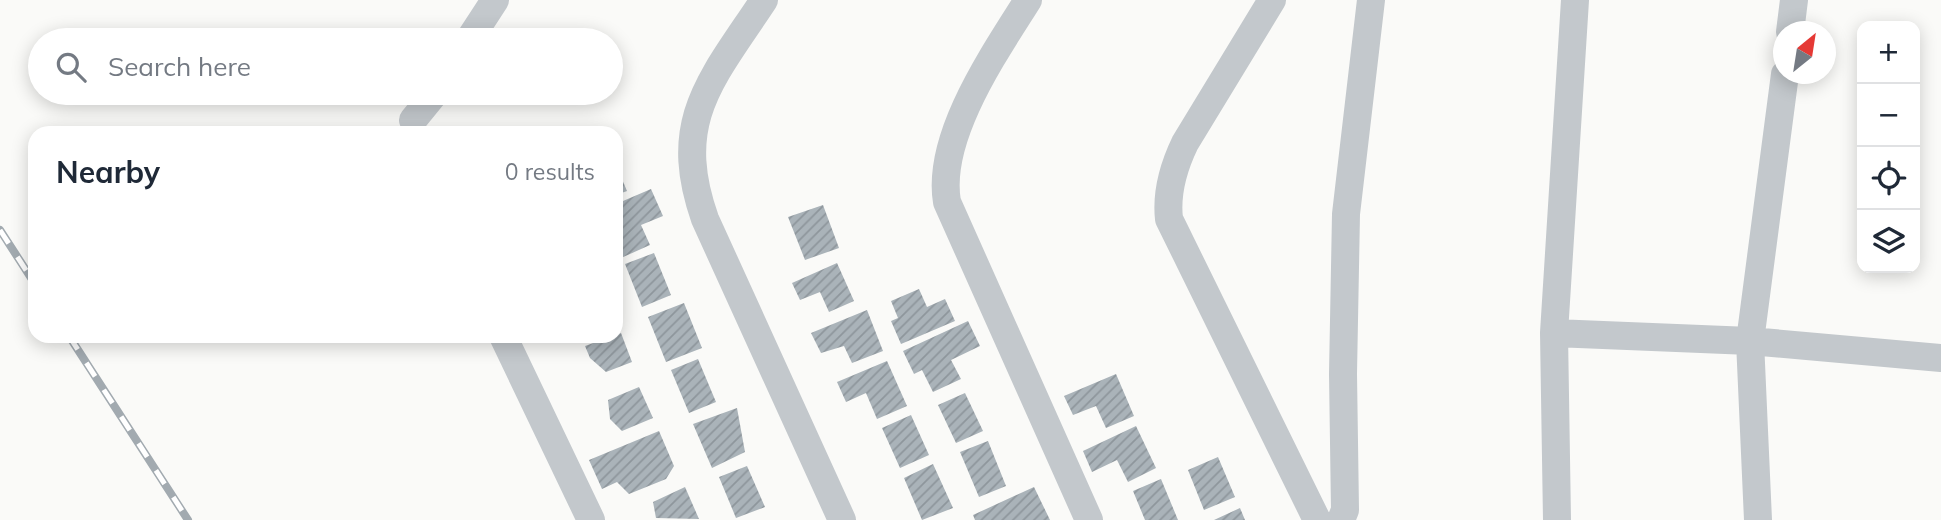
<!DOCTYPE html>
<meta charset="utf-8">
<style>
:root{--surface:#fff;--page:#f6f6f7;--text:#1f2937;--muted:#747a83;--line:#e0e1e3}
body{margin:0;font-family:Mulish,sans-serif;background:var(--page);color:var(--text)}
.controls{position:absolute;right:21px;top:21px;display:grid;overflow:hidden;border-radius:14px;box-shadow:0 4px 18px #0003}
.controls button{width:63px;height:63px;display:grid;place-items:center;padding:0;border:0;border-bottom:2px solid var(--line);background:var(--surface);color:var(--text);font:35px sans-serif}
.compass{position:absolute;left:1773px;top:21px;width:63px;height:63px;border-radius:50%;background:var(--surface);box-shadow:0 4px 18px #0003;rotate:30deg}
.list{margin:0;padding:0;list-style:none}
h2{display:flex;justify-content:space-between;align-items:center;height:91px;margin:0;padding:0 28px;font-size:30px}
h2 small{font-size:23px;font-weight:400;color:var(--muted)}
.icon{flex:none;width:38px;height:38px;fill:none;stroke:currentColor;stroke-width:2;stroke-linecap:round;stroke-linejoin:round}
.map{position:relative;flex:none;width:1941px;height:520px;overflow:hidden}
.search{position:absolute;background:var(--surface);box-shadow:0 4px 18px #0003;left:28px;top:28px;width:595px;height:77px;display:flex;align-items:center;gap:18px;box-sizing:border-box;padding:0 24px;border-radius:38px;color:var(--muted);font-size:26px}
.panel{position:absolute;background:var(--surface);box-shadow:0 4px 18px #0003;left:28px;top:126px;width:595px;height:217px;border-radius:21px}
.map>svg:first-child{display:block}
.building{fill:url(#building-hatch)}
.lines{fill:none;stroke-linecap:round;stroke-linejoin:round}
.minor{stroke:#c3c8cc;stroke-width:28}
.rail-casing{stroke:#a2aab0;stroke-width:8}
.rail{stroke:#fff;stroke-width:5;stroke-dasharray:16;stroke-linecap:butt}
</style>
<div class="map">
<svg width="1941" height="520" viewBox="0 0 1941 520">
<defs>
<pattern id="building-hatch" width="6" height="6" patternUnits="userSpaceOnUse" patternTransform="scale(1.75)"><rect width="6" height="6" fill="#aab3b9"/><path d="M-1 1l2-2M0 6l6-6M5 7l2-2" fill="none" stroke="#8e969c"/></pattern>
</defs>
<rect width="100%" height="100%" fill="#fafaf8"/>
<!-- building -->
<path class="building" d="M616,165L627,191L616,195Z
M651,189L663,216L641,225L650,245L621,258L616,246V204Z
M823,205L839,248L805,260L788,217Z
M654,253L671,295L642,307L625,264Z
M837,263L854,301L829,312L820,292L800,300L792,283Z
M919,289L927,307L945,299L955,321L901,344L891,321L898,318L891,301Z
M684,303L702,348L666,362L648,317Z
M867,310L883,351L852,363L844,346L821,353L811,333Z
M968,321L980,346L951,360L961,379L933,392L922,370L914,374L903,351Z
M621,333L632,362L606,372L590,358L585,346Z
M698,359L716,402L689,413L671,370Z
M887,361L907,406L877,419L866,393L846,402L837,382Z
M1116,374L1134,416L1106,428L1096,406L1073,415L1064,396Z
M639,387L653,418L622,431L610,419L608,400Z
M965,393L983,431L956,443L938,405Z
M737,408L745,452L712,468L693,424Z
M911,415L929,455L900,468L882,428Z
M1136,426L1156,468L1128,482L1117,460L1092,472L1083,451Z
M659,431L674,466L666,479L629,494L617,482L602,489L589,460Z
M988,441L1006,486L979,497L960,452Z
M1218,457L1235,497L1204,510L1188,470Z
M933,464L953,508L922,520L904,478Z
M747,466L765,507L736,518L719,477Z
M1161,479L1178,520H1145L1133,491Z
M685,487L699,519L656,518L653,502Z
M1034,487L1050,520H975L973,515Z
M1240,508L1245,520H1214Z"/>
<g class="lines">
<!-- minor -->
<path class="minor" d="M764,0C712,79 670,120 705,219L842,520
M1028,0C994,54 936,137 947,202L1089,520
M1272,0L1185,143C1173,168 1166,192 1169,219L1317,520
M1790,32L1794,0
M469,40L495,0
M413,120L435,93
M1554,333L1750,341L1941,358
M503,336L591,520
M1341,520L1345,510L1343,374L1346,214L1371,0
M1557,520L1554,333L1575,0
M1758,520L1750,341L1785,74"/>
<defs>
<path id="rail" d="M0,230L35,284
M69,336L188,520"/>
</defs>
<!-- rail casing -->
<use href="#rail" class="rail-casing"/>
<!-- rail -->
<use href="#rail" class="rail"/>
</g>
</svg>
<div class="controls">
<button>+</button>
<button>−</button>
<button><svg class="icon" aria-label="locate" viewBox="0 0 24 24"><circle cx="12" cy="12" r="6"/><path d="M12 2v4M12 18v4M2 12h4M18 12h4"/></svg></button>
<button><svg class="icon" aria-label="layers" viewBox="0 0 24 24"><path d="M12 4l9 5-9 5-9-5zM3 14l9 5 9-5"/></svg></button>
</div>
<svg class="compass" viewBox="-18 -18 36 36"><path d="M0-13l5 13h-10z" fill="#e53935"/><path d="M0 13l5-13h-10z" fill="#747a83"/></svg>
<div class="search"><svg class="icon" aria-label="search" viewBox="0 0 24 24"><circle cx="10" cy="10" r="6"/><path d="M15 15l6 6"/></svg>Search here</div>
<section class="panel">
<h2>Nearby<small>0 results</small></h2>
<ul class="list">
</ul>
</section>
</div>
